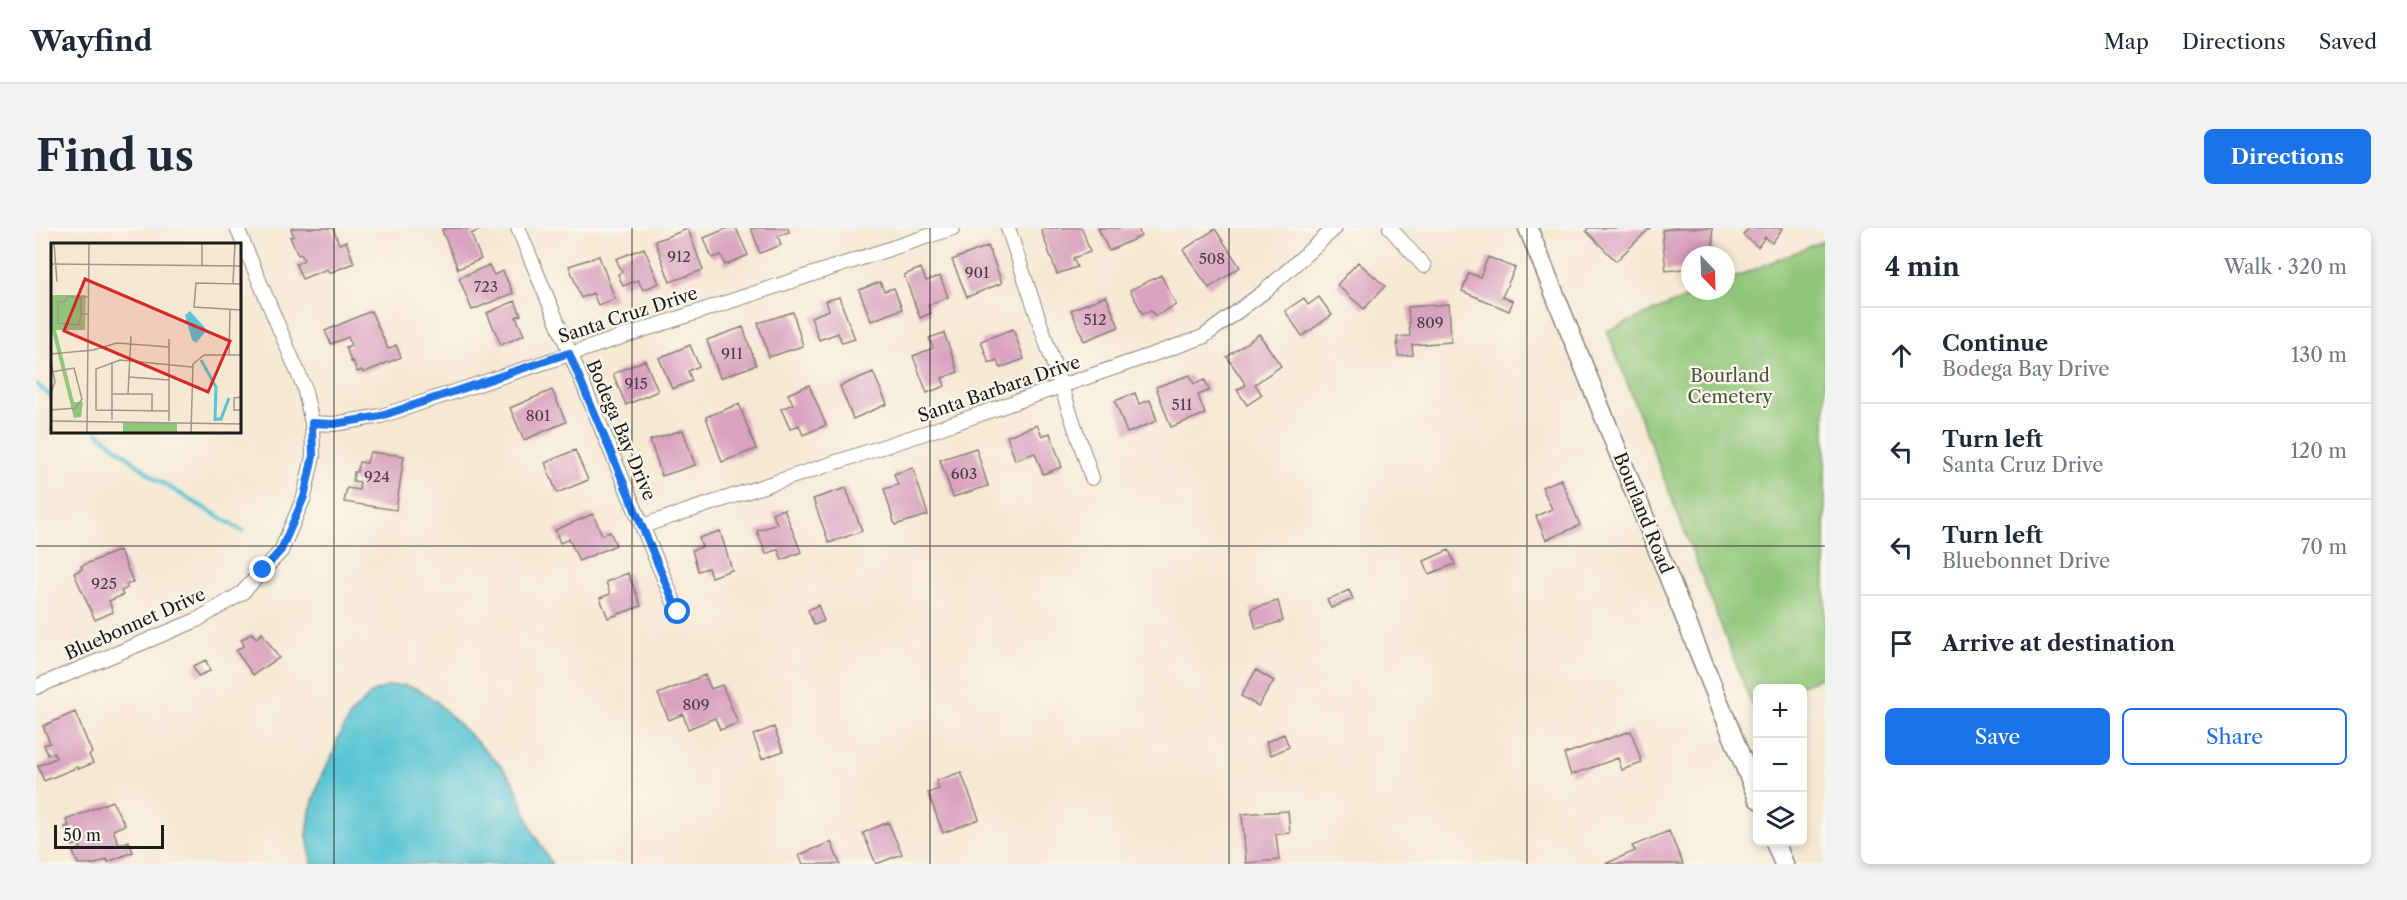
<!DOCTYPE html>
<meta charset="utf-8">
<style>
:root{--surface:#fff;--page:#f2f2f3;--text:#1f2937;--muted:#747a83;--line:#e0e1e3;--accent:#1a73e8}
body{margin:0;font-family:"Libre Caslon Text",serif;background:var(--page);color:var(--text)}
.controls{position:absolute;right:18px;bottom:18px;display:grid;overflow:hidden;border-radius:9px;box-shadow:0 3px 9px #0003}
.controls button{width:54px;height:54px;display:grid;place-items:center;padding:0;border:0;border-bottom:2px solid var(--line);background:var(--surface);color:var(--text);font:30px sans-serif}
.compass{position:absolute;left:1645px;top:18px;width:54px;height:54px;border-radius:50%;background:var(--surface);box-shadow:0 3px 9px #0003;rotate:157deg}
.scale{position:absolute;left:18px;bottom:15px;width:110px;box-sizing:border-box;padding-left:6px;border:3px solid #1c1c1c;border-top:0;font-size:16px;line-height:21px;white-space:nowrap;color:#1c1c1c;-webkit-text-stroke:4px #fbf7ec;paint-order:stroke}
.stop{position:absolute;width:18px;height:18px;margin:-14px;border:4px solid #1a73e8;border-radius:50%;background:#fff}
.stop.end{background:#1a73e8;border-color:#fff;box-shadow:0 2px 6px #0008}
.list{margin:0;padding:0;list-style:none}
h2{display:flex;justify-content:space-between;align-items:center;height:78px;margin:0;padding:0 24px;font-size:26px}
h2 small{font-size:20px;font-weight:400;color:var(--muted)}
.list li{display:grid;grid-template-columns:39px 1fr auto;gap:18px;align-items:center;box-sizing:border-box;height:96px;padding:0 24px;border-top:2px solid var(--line)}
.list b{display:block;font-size:22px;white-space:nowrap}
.list p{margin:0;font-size:20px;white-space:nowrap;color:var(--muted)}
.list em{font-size:20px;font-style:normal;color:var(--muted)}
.actions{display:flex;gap:12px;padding:18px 24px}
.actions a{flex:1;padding:14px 0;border:2px solid var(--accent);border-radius:9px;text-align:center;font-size:21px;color:var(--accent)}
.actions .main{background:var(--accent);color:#fff}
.icon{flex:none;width:33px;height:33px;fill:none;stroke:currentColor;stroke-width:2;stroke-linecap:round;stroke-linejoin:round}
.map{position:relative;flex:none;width:1789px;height:636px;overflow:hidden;border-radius:9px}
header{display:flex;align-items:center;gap:36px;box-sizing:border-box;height:84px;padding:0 30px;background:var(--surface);border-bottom:2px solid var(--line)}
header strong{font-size:28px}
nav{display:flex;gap:33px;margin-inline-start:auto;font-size:21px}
.intro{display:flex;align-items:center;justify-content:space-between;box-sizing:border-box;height:144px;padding:0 36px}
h1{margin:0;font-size:42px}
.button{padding:15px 27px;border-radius:9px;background:var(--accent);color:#fff;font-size:21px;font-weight:700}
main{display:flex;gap:36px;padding:0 36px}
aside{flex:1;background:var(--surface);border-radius:9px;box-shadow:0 3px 9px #0003}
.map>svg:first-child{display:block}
.green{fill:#90c679;stroke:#56714a;stroke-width:1.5}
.water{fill:#59c4d3;stroke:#3a7078;stroke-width:1.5}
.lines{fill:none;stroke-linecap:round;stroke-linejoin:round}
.stream{stroke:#59c4d3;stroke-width:4.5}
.building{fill:#d9a3bf}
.street-casing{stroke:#898278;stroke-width:16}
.secondary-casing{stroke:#898278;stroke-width:21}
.street{stroke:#fff;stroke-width:14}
.secondary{stroke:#fff;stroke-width:18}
.route{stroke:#1a73e8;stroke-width:8}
.grid{fill:none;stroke:#1c1c1c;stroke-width:1.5;stroke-opacity:0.55}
.labels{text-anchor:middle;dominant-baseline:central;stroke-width:4.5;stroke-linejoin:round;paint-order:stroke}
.number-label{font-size:15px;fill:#4b3e45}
.street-label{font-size:18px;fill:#1c1c1c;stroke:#fbf7ec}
.park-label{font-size:18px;fill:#45583d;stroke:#fbf7ec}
.inset-river{fill:none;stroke:#59c4d3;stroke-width:3}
.inset-road{fill:none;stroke:#9f978a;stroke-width:1.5}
.view{fill:#d62828;fill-opacity:0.15;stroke:#d62828;stroke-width:3}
.inset-edge{fill:none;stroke:#1c1c1c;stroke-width:3}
</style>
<header>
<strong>Wayfind</strong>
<nav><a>Map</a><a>Directions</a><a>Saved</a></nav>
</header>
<div class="intro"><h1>Find us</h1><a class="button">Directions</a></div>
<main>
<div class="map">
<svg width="1789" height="636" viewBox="0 0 1789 636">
<rect width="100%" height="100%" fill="#fbf7ec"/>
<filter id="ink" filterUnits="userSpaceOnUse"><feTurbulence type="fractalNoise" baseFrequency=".0167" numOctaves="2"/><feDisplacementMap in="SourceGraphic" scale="12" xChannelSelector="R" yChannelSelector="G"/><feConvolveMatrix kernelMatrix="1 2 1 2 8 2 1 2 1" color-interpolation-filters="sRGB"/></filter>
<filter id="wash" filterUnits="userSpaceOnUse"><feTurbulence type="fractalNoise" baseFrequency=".008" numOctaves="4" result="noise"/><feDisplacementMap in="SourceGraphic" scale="24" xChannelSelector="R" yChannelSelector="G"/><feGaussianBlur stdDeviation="1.35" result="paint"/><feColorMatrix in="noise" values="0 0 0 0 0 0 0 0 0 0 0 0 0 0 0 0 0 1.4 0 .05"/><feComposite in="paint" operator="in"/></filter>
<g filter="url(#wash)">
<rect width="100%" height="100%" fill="#f6e9d3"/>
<!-- green -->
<path class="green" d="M1789,12V448L1758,460H1722L1721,476L1716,478L1571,103L1666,63H1690V53Z"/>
<!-- water -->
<path class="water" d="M368,457L382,461L399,472L466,539L478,555L498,606L516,636H276L271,608L274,583L285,548L298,524L301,512L316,485L337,464L353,458Z"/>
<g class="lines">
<!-- stream -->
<path class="stream" d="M0,156L16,169
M61,204L121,252L207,303"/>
</g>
<g id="blocks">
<!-- building -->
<path class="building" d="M258,0H297L303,16L310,13L318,35L293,45L291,41L266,51L260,36L268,32L265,26L262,27L254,9L258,8L255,1Z
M410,0H448L435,6L445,31L422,41L406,2Z
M692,0H700L712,27L689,37L685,27L676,30L668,10Z
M715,0H752L753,4L742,8L745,17L724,25Z
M1011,0H1046L1054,24L1037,30L1041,39L1021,46L1005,2Z
M1062,0H1102L1105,8L1073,23Z
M1552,0H1614L1580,33L1550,3Z
M1641,0H1676L1678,27H1654V40L1630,43L1626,2Z
M1713,0H1747L1736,15L1729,9L1722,19L1707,7Z
M652,1L667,42L634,54L619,13Z
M1179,1L1204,39L1173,60L1147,22Z
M952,18L966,55L931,69L916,32Z
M608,20L623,55L607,62L602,52L587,58L582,46L586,44L580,31Z
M563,28L579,71L562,77L557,65L545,70L533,38Z
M1452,29L1479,40L1466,69L1477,73L1473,83L1426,63L1433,45L1444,49Z
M1322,34L1349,58L1328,81L1301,57Z
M453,37L458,47L467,43L477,65L436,82L423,50Z
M885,40L890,53L904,48L912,69L892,77L895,85L884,90L868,47Z
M1125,47L1140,77L1119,88L1115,82L1107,86L1094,62Z
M844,54L848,63L858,60L866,81L835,93L823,62Z
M1070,68L1083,99L1048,113L1035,82Z
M803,69L819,111L806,115L802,105L783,112L775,89L793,82L790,73Z
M1283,69L1296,87L1266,108L1249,83L1268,70L1272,77Z
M479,73L485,87L480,89L488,107L465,117L451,85Z
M1413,76L1415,114L1376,117L1377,127L1362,128L1361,109L1374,108L1372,79Z
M335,83L352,121L360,117L365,129L327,145L326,142L321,144L317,133L315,134L310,119L315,117L312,109L295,116L289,103Z
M757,84L767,118L733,129L722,95Z
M707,99L720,137L684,150L671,112Z
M977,101L988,131L964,140L961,132L953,135L945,113Z
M908,105L922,144L906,150L909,158L891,165L877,128L897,120L893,110Z
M1223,106L1245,138L1219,156L1226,167L1211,177L1201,162L1210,157L1191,129Z
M654,117L663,138L652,143L656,153L636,161L623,130Z
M609,132L622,163L590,177L577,146Z
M837,144L851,176L817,191L804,158Z
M1154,147L1158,156L1169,152L1173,163L1162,167L1169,186L1135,199L1120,159Z
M773,157L790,197L767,207L763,197L754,201L745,181L757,176L752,166Z
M516,162L530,194L488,212L474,180Z
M1099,165L1103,176L1114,172L1121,193L1091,205L1079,173Z
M703,176L720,221L686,234L670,189Z
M1001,197L1006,208L1014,205L1026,239L1007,246L999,225L979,232L971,208Z
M647,202L659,237L626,248L614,212Z
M940,220L952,258L917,269L904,232Z
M539,222L552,252L521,265L509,235Z
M334,224L368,228L360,282L308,274L311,260L323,262L324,254L317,253L318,244H321L323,234L331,235Z
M877,240L892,287L859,297L848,261L862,257L858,246Z
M1525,251L1544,297L1510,312L1500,288L1516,281L1506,259Z
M810,260L826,303L793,315L777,271Z
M748,281L765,324L746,332L742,321L730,326L721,303L741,296L736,285Z
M557,286L566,307L574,304L580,317L543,333L533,311L524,315L519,302Z
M684,303L696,342L675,349L672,340L662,343L656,322L666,319L663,310Z
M84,322L97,354L90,357L91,360L85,363L87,367L73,373L77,384L59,392L38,345L46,341L45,338Z
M1413,322L1419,336L1393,346L1388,333Z
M592,345L605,378L572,390L564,370L574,366L570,354Z
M1313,362L1317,371L1295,380L1291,372Z
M1242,373L1247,393L1220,401L1215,381Z
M782,377L788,393L778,397L772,382Z
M216,405L220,410L226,405L243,430L217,447L200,423L208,417L205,412Z
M170,432L174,443L162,448L157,438Z
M1220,442L1238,453L1222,478L1205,468Z
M669,447L675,461L686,457L702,495L684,502L679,490L652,501L647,486L633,492L622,466Z
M39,484L56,525L53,527L57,535L43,541L42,539L8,553L2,538L20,530L18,524L12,527L8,517L14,515L7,498Z
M738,499L747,523L726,531L717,507Z
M1595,503L1606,535L1586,542L1582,530L1535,547L1528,526Z
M1248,506L1253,519L1235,527L1230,514Z
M925,544L943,591L907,605L892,565L903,561L900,553Z
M76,573L89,597L77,602L83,617L93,613L97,624L72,634L71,631L60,636H42L37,624L45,620L43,615L37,618L29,599L33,598L30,592Z
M1252,583L1254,605L1240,606L1243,632L1210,635L1206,586Z
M852,594L866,626L840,636L827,605Z
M1633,603L1647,636H1569L1599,623L1596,618Z
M795,614L804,636H767L763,627Z"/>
</g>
</g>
<g filter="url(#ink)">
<use href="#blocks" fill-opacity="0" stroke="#898278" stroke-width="1.5"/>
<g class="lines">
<defs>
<path id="street" d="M482,0L642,384
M972,0L1056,250
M1354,0L1388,38
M276,195L298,196L345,188L917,0
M606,298L895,203L1167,109L1229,63L1299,0
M0,459L161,392L206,365L245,323L268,269L277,228L276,195L268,159L201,0"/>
<path id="secondary" d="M1492,0L1722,571
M1739,614L1748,636"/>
</defs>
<!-- street casing -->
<use href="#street" class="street-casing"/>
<!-- secondary casing -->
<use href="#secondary" class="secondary-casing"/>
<!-- street -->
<use href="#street" class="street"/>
<!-- secondary -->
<use href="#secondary" class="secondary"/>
</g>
</g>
<g class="lines" filter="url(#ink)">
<!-- route -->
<path class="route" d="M227,342L245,322L268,269L277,228L276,195L298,196L345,188L533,125L642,384"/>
</g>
<!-- grid -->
<path class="grid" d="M298,0V636M596,0V636M894,0V636M1193,0V636M1491,0V636M0,318H1789"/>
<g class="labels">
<!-- number labels -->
<g class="number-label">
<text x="643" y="28">912</text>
<text x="1176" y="30">508</text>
<text x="941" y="44">901</text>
<text x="450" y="58">723</text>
<text x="1059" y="91">512</text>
<text x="1394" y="94">809</text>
<text x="696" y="125">911</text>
<text x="600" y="155">915</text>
<text x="1146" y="176">511</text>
<text x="502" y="187">801</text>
<text x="928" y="245">603</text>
<text x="341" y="248">924</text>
<text x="68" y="355">925</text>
<text x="660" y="476">809</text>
</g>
<!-- street labels -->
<g class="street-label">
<text transform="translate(592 87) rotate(-18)">Santa Cruz Drive</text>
<text transform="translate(963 161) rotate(-19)">Santa Barbara Drive</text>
<text transform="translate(585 202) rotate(67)">Bodega Bay Drive</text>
<text transform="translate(1607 285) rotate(68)">Bourland Road</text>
<text transform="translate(99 396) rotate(-24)">Bluebonnet Drive</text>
</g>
<!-- park labels -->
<g class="park-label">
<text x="1694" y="148">Bourland<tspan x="1694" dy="21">Cemetery</tspan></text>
</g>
</g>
<!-- overview -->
<g transform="translate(15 15)">
<rect width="190" height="190" fill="#f6e9d3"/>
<path d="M0,52H35L34,87H5L23,159H32L30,174L23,175L0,84ZM72,179L126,180V190H72Z" fill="#90c679"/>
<path d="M139,68L156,87L145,100L141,97L134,72Z" fill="#59c4d3"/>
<path class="inset-river" d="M150,117L165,144L164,178M165,176H170L178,155"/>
<path class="inset-road" d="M3,0L6,39M0,21L191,23M151,23V0M182,40L184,0M191,41L145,40L143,64L191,67M30,71L28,82L7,80V59H14L16,54H30M37,71H30V54H37M0,111L42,107L66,100L118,104M178,112L179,67M0,119L4,139L0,150M0,129L23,125L31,156L25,165L0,167M78,134L118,137M61,151H101V168M77,151L80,93M191,154L183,155V167H191M118,168L45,167V126L69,117L141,124M61,177V119M0,178L191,181M118,178V96M36,190L38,0M140,190L142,121L153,112H191"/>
<path class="view" d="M34,36L179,98L157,149L13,88Z"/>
<rect width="190" height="190" class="inset-edge"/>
</g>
</svg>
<div class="controls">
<button>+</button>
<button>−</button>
<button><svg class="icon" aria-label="layers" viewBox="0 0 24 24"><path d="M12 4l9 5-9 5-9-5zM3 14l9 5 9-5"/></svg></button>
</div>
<svg class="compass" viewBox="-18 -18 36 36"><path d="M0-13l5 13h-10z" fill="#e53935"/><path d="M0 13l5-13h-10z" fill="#747a83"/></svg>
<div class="scale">50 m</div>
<div class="stop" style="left:642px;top:384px"></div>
<div class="stop end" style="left:227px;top:342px"></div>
</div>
<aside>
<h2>4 min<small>Walk · 320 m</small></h2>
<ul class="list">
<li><svg class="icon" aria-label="ahead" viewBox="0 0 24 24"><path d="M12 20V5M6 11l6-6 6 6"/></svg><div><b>Continue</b><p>Bodega Bay Drive</p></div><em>130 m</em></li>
<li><svg class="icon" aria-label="left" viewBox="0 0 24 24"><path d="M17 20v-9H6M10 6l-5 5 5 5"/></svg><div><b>Turn left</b><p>Santa Cruz Drive</p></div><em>120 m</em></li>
<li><svg class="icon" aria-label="left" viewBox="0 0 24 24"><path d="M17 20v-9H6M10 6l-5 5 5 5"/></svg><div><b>Turn left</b><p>Bluebonnet Drive</p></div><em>70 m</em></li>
<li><svg class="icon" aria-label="arrive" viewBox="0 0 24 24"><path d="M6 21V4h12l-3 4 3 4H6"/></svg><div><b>Arrive at destination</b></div></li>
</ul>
<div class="actions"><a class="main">Save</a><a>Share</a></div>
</aside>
</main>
